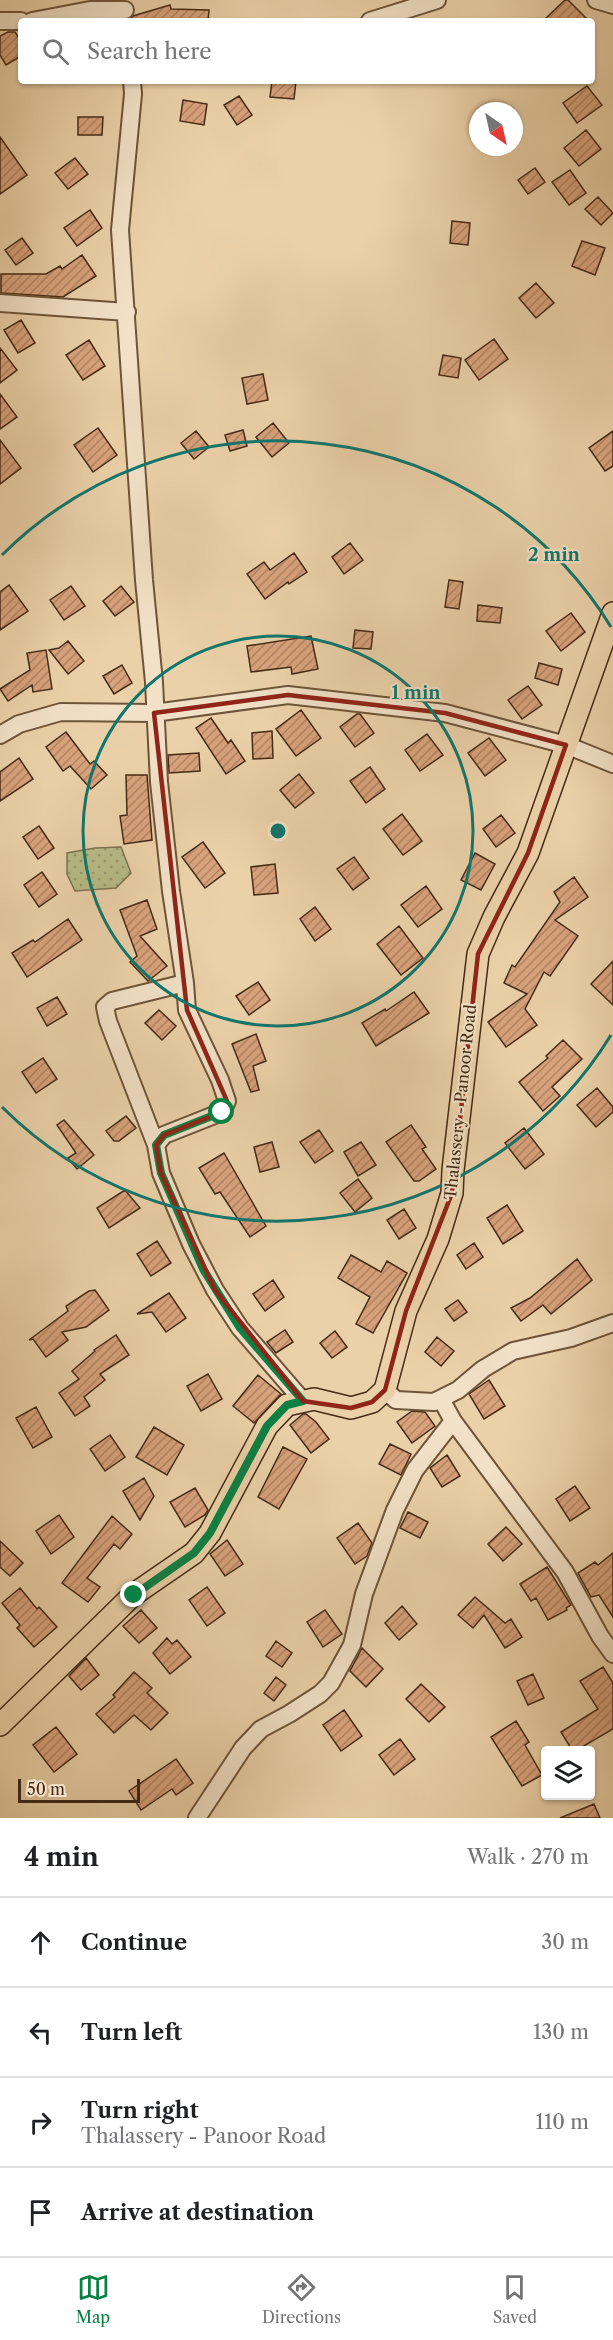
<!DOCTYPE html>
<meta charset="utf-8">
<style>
:root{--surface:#fff;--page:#f6f6f6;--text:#202124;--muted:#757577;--line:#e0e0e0;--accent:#0b8043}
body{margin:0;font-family:"Libre Caslon Text",serif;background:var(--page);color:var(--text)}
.controls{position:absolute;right:18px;bottom:18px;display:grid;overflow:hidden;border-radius:6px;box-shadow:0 2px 4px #0004}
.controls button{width:54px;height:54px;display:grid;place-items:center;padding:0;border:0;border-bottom:2px solid var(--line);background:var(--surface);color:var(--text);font:30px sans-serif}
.compass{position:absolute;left:469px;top:102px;width:54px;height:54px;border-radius:50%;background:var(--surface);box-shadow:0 2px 4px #0004;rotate:146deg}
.scale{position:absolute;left:18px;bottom:15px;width:122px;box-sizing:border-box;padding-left:6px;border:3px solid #442b13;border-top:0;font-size:16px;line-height:21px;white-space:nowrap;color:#442b13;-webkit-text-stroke:4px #f2e1c7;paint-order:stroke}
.stop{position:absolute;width:18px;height:18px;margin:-14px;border:4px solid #0b8043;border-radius:50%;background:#fff}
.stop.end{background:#0b8043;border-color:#fff;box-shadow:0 2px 6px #0008}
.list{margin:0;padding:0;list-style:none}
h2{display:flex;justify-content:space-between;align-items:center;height:78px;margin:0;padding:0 24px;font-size:26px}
h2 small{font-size:20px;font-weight:400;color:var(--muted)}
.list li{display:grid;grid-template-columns:39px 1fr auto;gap:18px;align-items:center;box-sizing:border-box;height:90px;padding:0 24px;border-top:2px solid var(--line)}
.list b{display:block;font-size:22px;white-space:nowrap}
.list p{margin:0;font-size:20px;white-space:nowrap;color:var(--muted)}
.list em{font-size:20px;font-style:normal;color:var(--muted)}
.icon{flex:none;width:33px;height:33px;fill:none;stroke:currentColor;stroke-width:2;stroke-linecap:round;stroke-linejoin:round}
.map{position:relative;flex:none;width:613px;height:1818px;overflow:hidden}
.search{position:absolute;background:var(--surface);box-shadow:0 2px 4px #0004;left:18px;right:18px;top:18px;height:66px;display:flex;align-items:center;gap:15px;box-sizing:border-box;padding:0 21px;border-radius:6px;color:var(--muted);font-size:22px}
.sheet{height:438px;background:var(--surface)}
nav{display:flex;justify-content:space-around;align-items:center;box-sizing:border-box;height:84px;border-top:2px solid var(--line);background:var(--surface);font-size:16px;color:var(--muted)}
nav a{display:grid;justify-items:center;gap:3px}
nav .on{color:var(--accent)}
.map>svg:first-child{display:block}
.park{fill:url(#park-dots);stroke:#7e744e;stroke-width:1.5}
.building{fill:url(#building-hatch);stroke:#442b13;stroke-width:1.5}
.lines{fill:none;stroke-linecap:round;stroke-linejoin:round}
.minor-casing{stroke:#6e5438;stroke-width:20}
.major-casing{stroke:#442b13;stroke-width:24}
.minor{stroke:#f2e1c7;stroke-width:16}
.major{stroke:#ebd1a9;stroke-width:21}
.route{stroke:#0b8043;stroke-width:8}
.marked{fill:none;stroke:#8f2418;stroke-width:4.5;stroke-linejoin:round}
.ring{fill:none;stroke:#0f766e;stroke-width:3}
.labels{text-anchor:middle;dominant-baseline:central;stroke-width:4.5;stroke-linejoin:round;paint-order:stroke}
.street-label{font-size:16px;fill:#442b13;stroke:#f2e1c7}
.centre{fill:#0f766e;stroke:#f2e1c7;stroke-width:3}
.ring-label{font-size:18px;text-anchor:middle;font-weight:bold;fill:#0f766e;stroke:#f2e1c7;stroke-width:4.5;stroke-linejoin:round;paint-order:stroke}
</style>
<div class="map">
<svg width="613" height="1818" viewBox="0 0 613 1818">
<defs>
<pattern id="park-dots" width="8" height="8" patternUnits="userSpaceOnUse" patternTransform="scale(1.5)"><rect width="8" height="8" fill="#b7bc88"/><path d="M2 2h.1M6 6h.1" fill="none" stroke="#96996e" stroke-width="1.8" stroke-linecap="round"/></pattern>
<pattern id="building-hatch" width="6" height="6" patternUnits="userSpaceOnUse" patternTransform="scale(1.5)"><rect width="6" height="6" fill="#d8a27d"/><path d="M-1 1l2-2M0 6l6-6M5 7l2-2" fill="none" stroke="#b18465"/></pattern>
</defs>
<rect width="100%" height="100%" fill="#ebd1a9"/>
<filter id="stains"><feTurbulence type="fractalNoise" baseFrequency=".00333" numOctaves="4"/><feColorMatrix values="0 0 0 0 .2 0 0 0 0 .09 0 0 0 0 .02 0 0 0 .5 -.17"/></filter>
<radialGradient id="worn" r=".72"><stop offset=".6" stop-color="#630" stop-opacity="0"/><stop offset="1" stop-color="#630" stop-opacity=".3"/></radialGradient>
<!-- park -->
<path class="park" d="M121,847L131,873L116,888L75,891L67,874V853L95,848Z"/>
<!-- building -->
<path class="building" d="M565,0H568L589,21H543Z
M170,5L171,9L209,10L208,21H129L133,16Z
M8,32H15L21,41V56L6,65L0,55V36Z
M272,81H296L294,99L270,97Z
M587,86L602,105L577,123L563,103Z
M239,96L252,115L237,125L224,105Z
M183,100L207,104L204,125L180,121Z
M78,117H103L102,135H78Z
M586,130L601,149L579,166L564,148Z
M0,137L27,175L0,194Z
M75,158L88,174L68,189L55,173Z
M535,168L545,182L528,194L518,180Z
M570,170L586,193L569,205L552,182Z
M598,197L613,213L601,225L585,209Z
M90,210L102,228L77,246L64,228Z
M452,221L470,223L468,245L450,243Z
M22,238L33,253L16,265L5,250Z
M582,241L605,248L595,275L572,266Z
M82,255L96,276L63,297L1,293V274H46L60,266L62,269Z
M536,283L554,303L536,318L519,298Z
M21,320L35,343L18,353L4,330Z
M494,339L508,359L479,380L465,360Z
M89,340L105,366L83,380L66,355Z
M0,348L17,370L0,383Z
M443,355L461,358L458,378L439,375Z
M263,374L268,400L247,404L242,378Z
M0,394L17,417L0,429Z
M273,423L289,443L272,457L256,437Z
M98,428L117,455L93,472L74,445Z
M243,430L247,446L230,451L225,435Z
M196,431L209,447L194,459L181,443Z
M613,431V466L605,471L589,448Z
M0,440L21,468L0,484Z
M350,543L363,560L344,574L332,557Z
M294,553L307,572L289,584L288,582L265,599L247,574L264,562L270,570Z
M449,580L463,582L459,609L445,607Z
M9,585L28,611L0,630V592Z
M71,586L85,606L64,620L50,600Z
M121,586L134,602L115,616L103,601Z
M478,605L502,608L500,623L477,621Z
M571,613L585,632L561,651L546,631Z
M355,630L373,632L371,649L353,648Z
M311,636L318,669L292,674L291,667L251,672L247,646Z
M68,641L84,661L68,674L49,650L59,648Z
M46,650L52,689L33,692L32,685L8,701L0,689L30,670L27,653Z
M539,663L562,669L558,685L535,678Z
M122,665L132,683L114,694L103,676Z
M528,686L542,705L522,719L508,700Z
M301,710L321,738L296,756L276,729Z
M357,714H360L374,733L355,747L340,727Z
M211,718L228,743L231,740L245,761L226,774L196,728Z
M272,731L273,758L253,759L252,733Z
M66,732L90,764L94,761L107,775L91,789L70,766L63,771L46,747Z
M427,734L443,755L420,771L405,750Z
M489,738L506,760L485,776L468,753Z
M199,753L200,771L169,773L168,755Z
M19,758L33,779L0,801V772Z
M370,767L385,789L366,803L350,781Z
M299,774L314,793L295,808L280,790Z
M126,775H147L152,840L124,844L120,816L127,815Z
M402,814L422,841L403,855L383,829Z
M501,815L515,833L496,847L483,829Z
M39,826L54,848L38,859L23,837Z
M203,842L225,873L205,888L182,857Z
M475,853L495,864L481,890L461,880Z
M354,857L369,878L353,890L337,869Z
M275,864L278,893L254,895L251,867Z
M42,872L57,894L39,907L24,885Z
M574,877L588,897L555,920L578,936L550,976L544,972L525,1009L537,1025L506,1047L488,1022L527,994L504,983L512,965L515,967L560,902L554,892Z
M426,886L442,909L418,927L401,905Z
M147,900L157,929L140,936L167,966L148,981L130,962L137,956L120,910Z
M315,907L331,929L315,941L300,919Z
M68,919L82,940L27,977L12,953L33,940L35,942Z
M399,926L423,958L401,975L377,944Z
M613,961V1005L591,984Z
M258,982L270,1000L249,1015L236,996Z
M414,992L429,1013L376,1046L362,1023L385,1009L386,1011Z
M57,997L67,1014L47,1026L37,1008Z
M159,1010L176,1026L162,1040L145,1023Z
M256,1034L266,1061L253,1066L259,1090L251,1092L232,1044Z
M563,1040L582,1059L552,1087L560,1096L543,1111L519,1082L548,1058L546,1056Z
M43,1058L57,1079L36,1093L22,1072Z
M597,1088L613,1107V1112L596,1127L577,1105Z
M126,1116L136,1128L119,1141H114L106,1131Z
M64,1120L94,1155L77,1169L68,1158L76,1153L57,1125Z
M411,1125L426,1147L422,1149L436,1169L419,1181H414L386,1142Z
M524,1128L544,1154L525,1169L505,1143Z
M319,1130L333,1151L315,1163L300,1142Z
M272,1142L279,1167L260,1172L254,1147Z
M361,1142L376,1165L358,1176L344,1152Z
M224,1153L266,1226L250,1237L220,1192L215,1194L199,1168Z
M358,1179L372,1198L355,1212L340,1193Z
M125,1190L140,1208L109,1228L97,1208Z
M507,1205L523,1231L503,1244L487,1218Z
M404,1209L416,1228L399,1239L387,1220Z
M157,1241L171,1263L151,1276L137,1254Z
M474,1243L483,1257L466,1269L457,1255Z
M351,1255L381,1272L387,1261L407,1273L373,1333L356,1324L370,1297L338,1278Z
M577,1259L592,1280L551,1314L543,1305L521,1321L511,1308L530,1298Z
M273,1280L284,1297L265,1311L253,1294Z
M95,1290L109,1310L86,1327L62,1332L68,1340L46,1357L33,1339L29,1340L68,1311L66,1306L89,1291Z
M169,1293L186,1318L166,1332L152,1312L137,1314Z
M458,1300L467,1312L454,1321L445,1309Z
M285,1330L293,1342L276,1353L267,1342Z
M335,1331L347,1347L332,1358L320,1343Z
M116,1335L129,1355L100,1374L105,1380L84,1397L90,1406L75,1416L59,1393L79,1379L72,1371L95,1351L94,1350Z
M437,1337L454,1351L441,1366L425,1352Z
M208,1374L222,1399L201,1411L187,1386Z
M258,1375L281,1394L254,1423L233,1406Z
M489,1380L505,1406L484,1419L469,1394Z
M36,1407L52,1437L33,1448L16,1418Z
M412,1411L425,1412L435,1426L412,1443L397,1422Z
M303,1414H306L316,1422L329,1439L311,1453L290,1425Z
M154,1427L184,1445L167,1475L136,1457Z
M110,1435L125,1457L105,1471L90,1449Z
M390,1444L411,1454L401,1475L379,1464Z
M283,1447L307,1459L279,1509L258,1497Z
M447,1455L460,1476L442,1487L430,1468Z
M144,1478L154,1496L140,1520L123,1491Z
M575,1486L590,1508L570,1521L556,1499Z
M195,1488L208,1510L205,1515L185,1527L170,1502Z
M408,1512L428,1522L420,1538L400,1528Z
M59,1515L74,1537L51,1554L36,1531Z
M112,1516L132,1534L120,1549L114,1544L87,1578L100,1587L88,1602L62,1583Z
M358,1523L372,1543L367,1556L355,1564L337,1538Z
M506,1527L522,1544L503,1561L488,1544Z
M227,1540L243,1564L225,1576L210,1554Z
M0,1541L23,1563L10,1576L0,1567Z
M613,1553V1617L599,1595L591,1597L578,1573L595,1562L598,1565Z
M547,1567L571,1605L566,1608L567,1610L548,1620L536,1598L531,1601L520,1584Z
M207,1587L225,1613L207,1626L189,1600Z
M20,1588L37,1609L39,1607L57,1627L34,1647L17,1628L20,1625L2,1603Z
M475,1597L505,1623L511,1619L522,1637L505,1648L484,1615L473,1628L458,1615Z
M402,1606L417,1624L399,1640L385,1623Z
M141,1610L157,1628L139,1643L123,1626Z
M325,1610L342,1634L323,1647L307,1622Z
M167,1638L172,1644L177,1640L191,1657L170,1674L153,1653Z
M276,1641L292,1653L282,1667L266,1656Z
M362,1648L383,1669L366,1687L350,1671Z
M86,1658L99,1675L81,1690L69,1676Z
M603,1667L613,1683V1729L577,1750H572L561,1732L598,1709L580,1681Z
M134,1672L152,1688L147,1693L168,1713L151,1730L134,1715L114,1733L96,1714L115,1697L113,1695Z
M533,1674L544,1698L528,1705L517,1681Z
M276,1677L286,1685L274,1701L264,1693Z
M421,1684L445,1707L429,1722L406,1699Z
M344,1710L362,1736L341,1751L323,1725Z
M516,1721L529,1742L525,1745L542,1775L522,1786L491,1737Z
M56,1727L77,1754L54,1772L33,1745Z
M400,1739L415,1759L394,1775L379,1755Z
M176,1759L193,1783L176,1795L172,1789L141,1810L129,1791Z
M594,1804L600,1818H560Z"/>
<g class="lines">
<defs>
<path id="minor" d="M596,0L613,5
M0,21H21
M32,21L90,10H125
M370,21L437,0
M132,81L133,94L120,230L144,580L154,682L159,782L171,891L185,983L187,1010L220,1080L227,1101L222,1112L164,1135L156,1145L161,1173L191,1244L215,1290L240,1328L303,1401
M0,303L127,312
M0,735L19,724L61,712L154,713L288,695L445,713L566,745L613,764
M156,1145L108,1021L105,1007L112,1001L185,983
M385,1390L396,1400L434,1402L458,1390L483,1369L513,1351L571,1338L613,1323
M441,1399L453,1421L565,1572L600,1636L613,1654
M197,1818L243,1748L261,1729L289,1714L320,1694L331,1683L352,1645L364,1594L395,1510L415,1470L453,1421"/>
<path id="major" d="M0,1725L133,1595L194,1553L210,1533L267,1426L287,1405L314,1399L351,1408L372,1402L385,1390L406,1311L438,1239L452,1193L453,1170L478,954L494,917L528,853L613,613"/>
</defs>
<!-- minor casing -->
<use href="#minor" class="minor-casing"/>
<!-- major casing -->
<use href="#major" class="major-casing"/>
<!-- minor -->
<use href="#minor" class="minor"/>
<!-- major -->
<use href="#major" class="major"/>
</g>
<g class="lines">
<!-- route -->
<path class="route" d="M134,1595L194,1553L210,1533L267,1426L287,1405L303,1401L240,1328L203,1269L161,1173L156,1145L164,1135L222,1112"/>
</g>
<!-- marked area -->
<path class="marked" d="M288,695L445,713L566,745L528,853L478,954L452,1193L406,1311L385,1390L372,1402L351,1408L303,1401L215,1290L161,1173L156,1145L164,1135L222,1112L227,1101L187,1010L154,713Z"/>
<!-- distance rings -->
<g class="ring">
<circle cx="278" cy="831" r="195"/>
<path d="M611 1035A391 391 0 0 1 2 1107M2 555A391 391 0 0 1 611 627"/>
</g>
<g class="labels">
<!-- street labels -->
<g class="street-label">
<text transform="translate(460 1102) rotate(-84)">Thalassery - Panoor Road</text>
</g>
</g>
<circle cx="278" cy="831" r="9" class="centre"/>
<g class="ring-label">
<text x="554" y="561">2 min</text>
<text x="416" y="699">1 min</text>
</g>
<rect width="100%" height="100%" filter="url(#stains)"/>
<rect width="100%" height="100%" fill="url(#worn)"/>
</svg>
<div class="controls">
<button><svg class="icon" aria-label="layers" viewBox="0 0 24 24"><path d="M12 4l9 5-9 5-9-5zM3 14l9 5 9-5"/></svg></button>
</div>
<svg class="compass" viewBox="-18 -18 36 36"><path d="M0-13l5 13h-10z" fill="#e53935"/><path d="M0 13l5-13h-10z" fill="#757577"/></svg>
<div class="scale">50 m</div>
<div class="stop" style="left:222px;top:1112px"></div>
<div class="stop end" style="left:134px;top:1595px"></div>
<div class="search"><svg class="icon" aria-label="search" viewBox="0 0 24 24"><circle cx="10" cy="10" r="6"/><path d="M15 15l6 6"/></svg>Search here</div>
</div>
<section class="sheet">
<h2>4 min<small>Walk · 270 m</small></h2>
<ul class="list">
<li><svg class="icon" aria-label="ahead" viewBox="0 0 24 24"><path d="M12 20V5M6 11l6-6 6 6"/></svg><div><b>Continue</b></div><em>30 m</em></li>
<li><svg class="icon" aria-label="left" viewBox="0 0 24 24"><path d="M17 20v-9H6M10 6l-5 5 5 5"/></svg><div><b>Turn left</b></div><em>130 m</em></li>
<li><svg class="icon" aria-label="right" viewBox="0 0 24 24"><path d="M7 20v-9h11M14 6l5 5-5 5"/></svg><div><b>Turn right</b><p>Thalassery - Panoor Road</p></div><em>110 m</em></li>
<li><svg class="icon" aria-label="arrive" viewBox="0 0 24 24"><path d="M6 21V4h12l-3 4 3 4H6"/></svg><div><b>Arrive at destination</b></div></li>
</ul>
</section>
<nav>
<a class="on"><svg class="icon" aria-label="map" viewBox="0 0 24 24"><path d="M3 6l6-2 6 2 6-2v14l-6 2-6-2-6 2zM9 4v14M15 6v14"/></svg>Map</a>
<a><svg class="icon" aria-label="directions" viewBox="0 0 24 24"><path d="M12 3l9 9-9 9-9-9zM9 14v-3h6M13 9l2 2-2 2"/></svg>Directions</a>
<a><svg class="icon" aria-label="saved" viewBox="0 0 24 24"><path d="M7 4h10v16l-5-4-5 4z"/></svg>Saved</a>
</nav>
